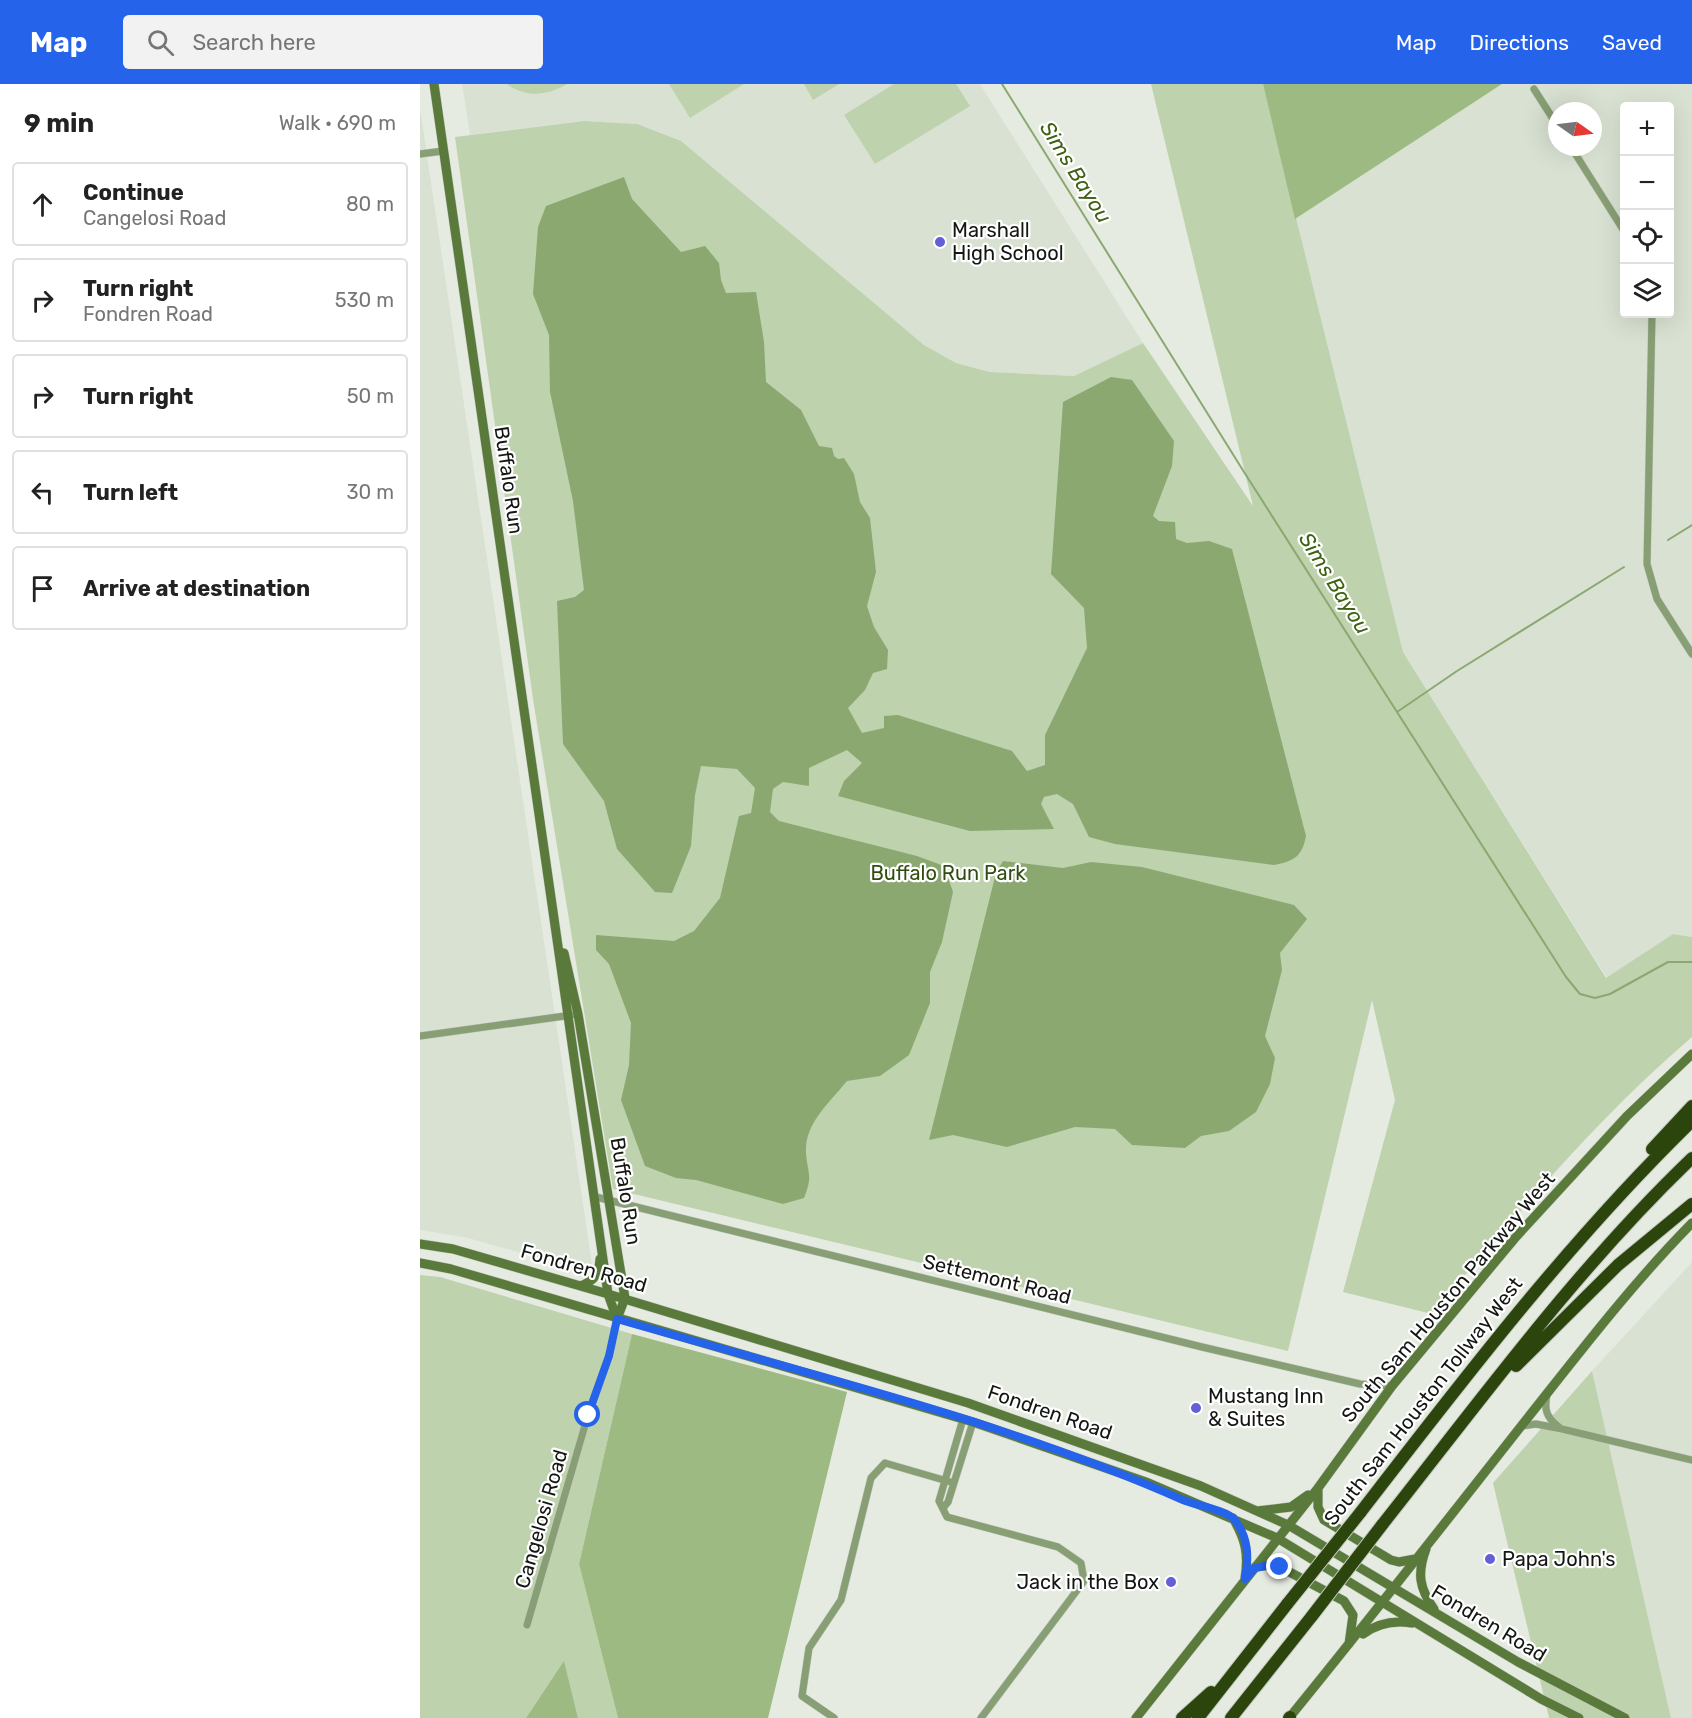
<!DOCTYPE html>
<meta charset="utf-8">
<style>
:root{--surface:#fff;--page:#f2f2f2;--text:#222;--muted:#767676;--line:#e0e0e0;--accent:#2563eb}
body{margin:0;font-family:Rubik,sans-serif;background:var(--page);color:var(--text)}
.controls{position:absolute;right:18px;top:18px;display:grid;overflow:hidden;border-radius:6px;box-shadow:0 6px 24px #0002}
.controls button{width:54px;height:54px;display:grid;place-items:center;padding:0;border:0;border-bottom:2px solid var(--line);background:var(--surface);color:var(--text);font:30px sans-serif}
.compass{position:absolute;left:1128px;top:18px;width:54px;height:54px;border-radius:50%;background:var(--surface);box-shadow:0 6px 24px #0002;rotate:104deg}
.stop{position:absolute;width:18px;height:18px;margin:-14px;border:4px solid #2563eb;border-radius:50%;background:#fff}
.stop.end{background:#2563eb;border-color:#fff;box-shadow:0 2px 6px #0008}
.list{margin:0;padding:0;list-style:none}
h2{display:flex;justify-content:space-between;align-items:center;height:78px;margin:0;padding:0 24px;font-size:26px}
h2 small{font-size:20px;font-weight:400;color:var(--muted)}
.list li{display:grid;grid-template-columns:39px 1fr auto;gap:18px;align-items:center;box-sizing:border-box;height:84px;margin:0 12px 12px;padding:0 12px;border:2px solid var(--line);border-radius:6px}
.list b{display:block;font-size:22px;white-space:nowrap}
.list p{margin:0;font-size:20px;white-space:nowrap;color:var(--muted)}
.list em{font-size:20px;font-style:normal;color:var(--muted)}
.icon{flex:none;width:33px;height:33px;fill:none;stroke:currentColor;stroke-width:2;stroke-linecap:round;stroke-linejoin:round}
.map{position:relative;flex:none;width:1272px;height:1634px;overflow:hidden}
header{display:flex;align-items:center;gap:36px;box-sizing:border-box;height:84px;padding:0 30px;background:var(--accent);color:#fff}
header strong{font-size:28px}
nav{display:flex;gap:33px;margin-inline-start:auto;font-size:21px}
.search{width:420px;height:54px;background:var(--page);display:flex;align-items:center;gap:15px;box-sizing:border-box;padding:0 21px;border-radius:6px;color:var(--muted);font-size:22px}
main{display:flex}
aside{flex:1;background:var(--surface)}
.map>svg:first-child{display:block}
.built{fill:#d9e2d2;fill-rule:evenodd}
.green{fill:#bed2ad}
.forest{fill:#9cba82}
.water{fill:#8ba871}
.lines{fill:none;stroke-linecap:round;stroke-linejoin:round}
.stream{stroke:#8ba871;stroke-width:2}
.street-casing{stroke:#c4c9c1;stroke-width:8}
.secondary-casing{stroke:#c4c9c1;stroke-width:10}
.highway-casing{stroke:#c4c9c1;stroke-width:14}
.street{stroke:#889f75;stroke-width:7}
.secondary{stroke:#5a7a3b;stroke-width:9}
.highway{stroke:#2b450d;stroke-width:12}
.highway-bridge-casing{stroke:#c4c9c1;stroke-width:14;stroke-linecap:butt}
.highway-bridge{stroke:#2b450d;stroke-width:12}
.route{stroke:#2563eb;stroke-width:8}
.poi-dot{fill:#645ed7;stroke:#fff;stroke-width:2}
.labels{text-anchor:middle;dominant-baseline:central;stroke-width:4.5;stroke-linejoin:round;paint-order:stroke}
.poi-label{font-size:20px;fill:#141613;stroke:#fff;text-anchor:start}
.street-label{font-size:20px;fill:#141613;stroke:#fff}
.park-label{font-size:20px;fill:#324d12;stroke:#fff}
.water-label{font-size:21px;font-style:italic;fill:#3e6211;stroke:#fff}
</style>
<header>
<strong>Map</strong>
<div class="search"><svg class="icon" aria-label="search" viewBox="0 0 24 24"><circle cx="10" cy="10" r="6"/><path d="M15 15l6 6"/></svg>Search here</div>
<nav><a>Map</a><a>Directions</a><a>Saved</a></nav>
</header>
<main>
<aside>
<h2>9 min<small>Walk · 690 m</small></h2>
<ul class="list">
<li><svg class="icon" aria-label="ahead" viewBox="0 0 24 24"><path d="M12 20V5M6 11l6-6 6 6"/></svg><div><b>Continue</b><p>Cangelosi Road</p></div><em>80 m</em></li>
<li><svg class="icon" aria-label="right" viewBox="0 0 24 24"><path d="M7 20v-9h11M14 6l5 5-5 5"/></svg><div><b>Turn right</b><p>Fondren Road</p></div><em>530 m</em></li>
<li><svg class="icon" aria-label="right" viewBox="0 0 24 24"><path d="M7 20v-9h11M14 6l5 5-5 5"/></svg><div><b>Turn right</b></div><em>50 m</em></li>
<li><svg class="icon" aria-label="left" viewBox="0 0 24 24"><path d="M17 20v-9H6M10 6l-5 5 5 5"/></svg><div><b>Turn left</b></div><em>30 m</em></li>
<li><svg class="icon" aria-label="arrive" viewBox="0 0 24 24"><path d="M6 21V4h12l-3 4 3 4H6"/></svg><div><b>Arrive at destination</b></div></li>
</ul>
</aside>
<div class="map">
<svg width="1272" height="1634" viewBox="0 0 1272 1634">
<rect width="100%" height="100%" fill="#e6ebe2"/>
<!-- built -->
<path class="built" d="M42,0H560L723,259L654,292L570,288L536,279L504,261L217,40L164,37L50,51Z
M1082,0H1272V853L1253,850L1187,894L983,568L875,135ZM1204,22H1250V230H1204ZM1137,27H1173V63H1137Z
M0,24L172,1180L161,1186L48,1154L0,1146Z
M1272,1178V1634H1251L1172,1287Z"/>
<!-- green -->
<path class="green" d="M87,0H147C127,12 106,14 87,0Z
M249,0H324L270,34Z
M384,0H419L393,16Z
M474,0H536L550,22L455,80L424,31Z
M731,0H843L983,568L1186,894L1253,850L1272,853V953C1176,1035 1094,1134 1012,1230L923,1208L975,1016L952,916L868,1267L193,1105L113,615L35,53L164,37L217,40L261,57L504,261L536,279L570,288L654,292L723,259L833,422Z
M0,1191L20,1193L212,1250L159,1480L198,1634H158L144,1578L106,1634H0Z
M1172,1287L1251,1634H1129L1073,1399Z"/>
<!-- forest -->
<path class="forest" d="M843,0H1082L875,135Z
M212,1250L427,1308L348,1634H198L159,1480Z
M144,1577L158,1634H106Z"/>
<!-- water -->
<path class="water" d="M204,93L212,115L261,168L285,162L299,179L301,196L306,209L336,208L344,258L346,298L381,326L399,362L412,364L414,372L418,375L424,374L434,390L440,418L450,434L456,488L447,522L454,543L468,566L467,585L453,589L445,606L428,624L442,649L464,644V632L478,631L592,667L607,687L625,681V651L667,564L664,524L631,490L643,318L691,293L712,296L754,357L752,382L733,432L739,437L755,438L756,455L767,459L789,457L812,465L886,752C882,773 874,777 854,781L695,760L669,753L653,720L637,710L624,713L621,720L634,745L550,747L418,712L424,697L442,679L427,666L389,684V702L363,698L353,705L350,728L359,737L497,772L524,782L533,808L522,858L510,888V919L489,971L460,992L427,997C410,1018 384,1040 386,1069C388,1092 393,1091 384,1114L363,1120L276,1096L256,1094L225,1082L201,1016L209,981L211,939L189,880L176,866V851L254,857L274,847L300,814L319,732L331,729L335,704L317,685L281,682L275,711L271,762L252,809L235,808L197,765L184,717L143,660L137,517L155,513L164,506L153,417L130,308L129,251L113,210L118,143L126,122Z
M583,777L643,784L671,778L722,783L874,821L887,835L860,869L862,886L845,952L855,974L850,1000L836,1028L809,1047L781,1052L765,1064L712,1061L695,1045L655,1043L587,1063L533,1051L509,1056L576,789Z"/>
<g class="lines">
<!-- stream -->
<path class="stream" d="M582,0L824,388L1146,893L1160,910L1175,914L1190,910L1248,878H1272
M1248,456L1272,441
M977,628L1037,587L1204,483"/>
<defs>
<path id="street" d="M1114,5L1137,41
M1151,63L1204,147
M0,70L23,67
M1232,230L1227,480L1237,515L1272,570
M0,952L152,931
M176,1113L782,1263L940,1300L972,1302
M1127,1310C1124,1326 1126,1333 1139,1343
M543,1335L519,1417L527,1433L638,1463L661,1479L664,1497L561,1634
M1102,1342L1116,1340L1142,1345L1272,1376
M523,1424L528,1418L553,1338
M107,1541L168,1331L189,1272L197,1235
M414,1634L382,1612L389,1564L421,1516L451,1394L465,1379L534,1399"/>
<path id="secondary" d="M14,0L188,1210L197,1235
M144,869L158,930L205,1214L197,1235
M0,1160L33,1165L188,1210L548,1319L781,1402L868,1441L1098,1578L1205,1634
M0,1179L31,1185L553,1338L726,1398L857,1454L1121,1615L1159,1634
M161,1202C175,1196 179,1190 180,1175
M898,1404V1423L904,1436L971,1476L979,1478L995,1475
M837,1427L871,1423L888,1411
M813,1434C825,1455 829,1469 825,1494
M1006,1465C997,1489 999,1504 1014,1525
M835,1483L850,1481L860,1483L924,1517L933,1531L929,1560
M943,1550C958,1539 974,1536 992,1539
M716,1634L898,1404L972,1302L1095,1154L1207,1032L1272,970
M869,1634C948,1537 1025,1439 1102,1341C1157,1272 1210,1202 1272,1139"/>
<path id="highway" d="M1232,1065L1272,1022
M1096,1282L1198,1181L1272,1120
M940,1429C1045,1293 1149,1157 1272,1037
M962,1441C1061,1316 1156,1185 1272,1074
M762,1634L791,1608
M778,1634L868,1519
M811,1634L892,1532
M869,1634L870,1633"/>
</defs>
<!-- street casing -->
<use href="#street" class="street-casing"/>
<!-- secondary casing -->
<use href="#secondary" class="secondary-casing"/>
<!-- highway casing -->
<use href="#highway" class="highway-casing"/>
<!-- street -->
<use href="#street" class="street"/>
<!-- secondary -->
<use href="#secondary" class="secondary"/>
<!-- highway -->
<use href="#highway" class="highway"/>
<defs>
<path id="highway-bridge" d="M868,1519L940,1429
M892,1532L962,1441"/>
</defs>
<!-- highway-bridge casing -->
<use href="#highway-bridge" class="highway-bridge-casing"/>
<!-- highway-bridge -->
<use href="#highway-bridge" class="highway-bridge"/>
</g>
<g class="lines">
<!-- route -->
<path class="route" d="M168,1331L189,1272L197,1235C387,1290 582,1336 763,1416C775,1421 806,1426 814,1435C829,1453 829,1474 825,1495L835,1484L850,1481L860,1483"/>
</g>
<!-- markers -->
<g class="poi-dot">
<circle cx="520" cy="158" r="6"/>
<circle cx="776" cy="1324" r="6"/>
<circle cx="1070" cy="1475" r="6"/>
<circle cx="751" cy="1498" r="6"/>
</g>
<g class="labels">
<!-- poi labels -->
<g class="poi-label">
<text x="532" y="146">Marshall<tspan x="532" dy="23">High School</tspan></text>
<text x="788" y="1312">Mustang Inn<tspan x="788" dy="23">&amp; Suites</tspan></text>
<text x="1082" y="1475">Papa John's</text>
<text x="739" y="1498" text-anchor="end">Jack in the Box</text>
</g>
<!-- street labels -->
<g class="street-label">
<text transform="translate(89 396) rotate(82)">Buffalo Run</text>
<text transform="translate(206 1107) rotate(81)">Buffalo Run</text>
<text transform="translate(164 1184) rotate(16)">Fondren Road</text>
<text transform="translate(577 1195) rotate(14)">Settemont Road</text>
<text transform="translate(1028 1213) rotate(-50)">South Sam Houston Parkway West</text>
<text transform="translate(1003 1317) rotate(-52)">South Sam Houston Tollway West</text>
<text transform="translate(630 1328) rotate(19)">Fondren Road</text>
<text transform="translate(121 1435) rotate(-74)">Cangelosi Road</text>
<text transform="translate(1069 1539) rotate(31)">Fondren Road</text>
</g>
<!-- park labels -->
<g class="park-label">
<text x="528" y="789">Buffalo Run Park</text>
</g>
<!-- water labels -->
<g class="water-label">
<text transform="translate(656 88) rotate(58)">Sims Bayou</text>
<text transform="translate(915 499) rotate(58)">Sims Bayou</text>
</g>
</g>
</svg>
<div class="controls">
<button>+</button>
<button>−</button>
<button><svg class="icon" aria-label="locate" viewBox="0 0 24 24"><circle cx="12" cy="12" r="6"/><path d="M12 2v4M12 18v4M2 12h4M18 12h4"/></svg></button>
<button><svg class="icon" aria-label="layers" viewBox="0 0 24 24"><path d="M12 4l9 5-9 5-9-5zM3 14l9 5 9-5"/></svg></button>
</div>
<svg class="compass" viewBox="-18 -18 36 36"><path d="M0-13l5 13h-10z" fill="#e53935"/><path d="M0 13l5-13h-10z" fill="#767676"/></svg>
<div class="stop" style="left:168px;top:1331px"></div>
<div class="stop end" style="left:860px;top:1483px"></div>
</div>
</main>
